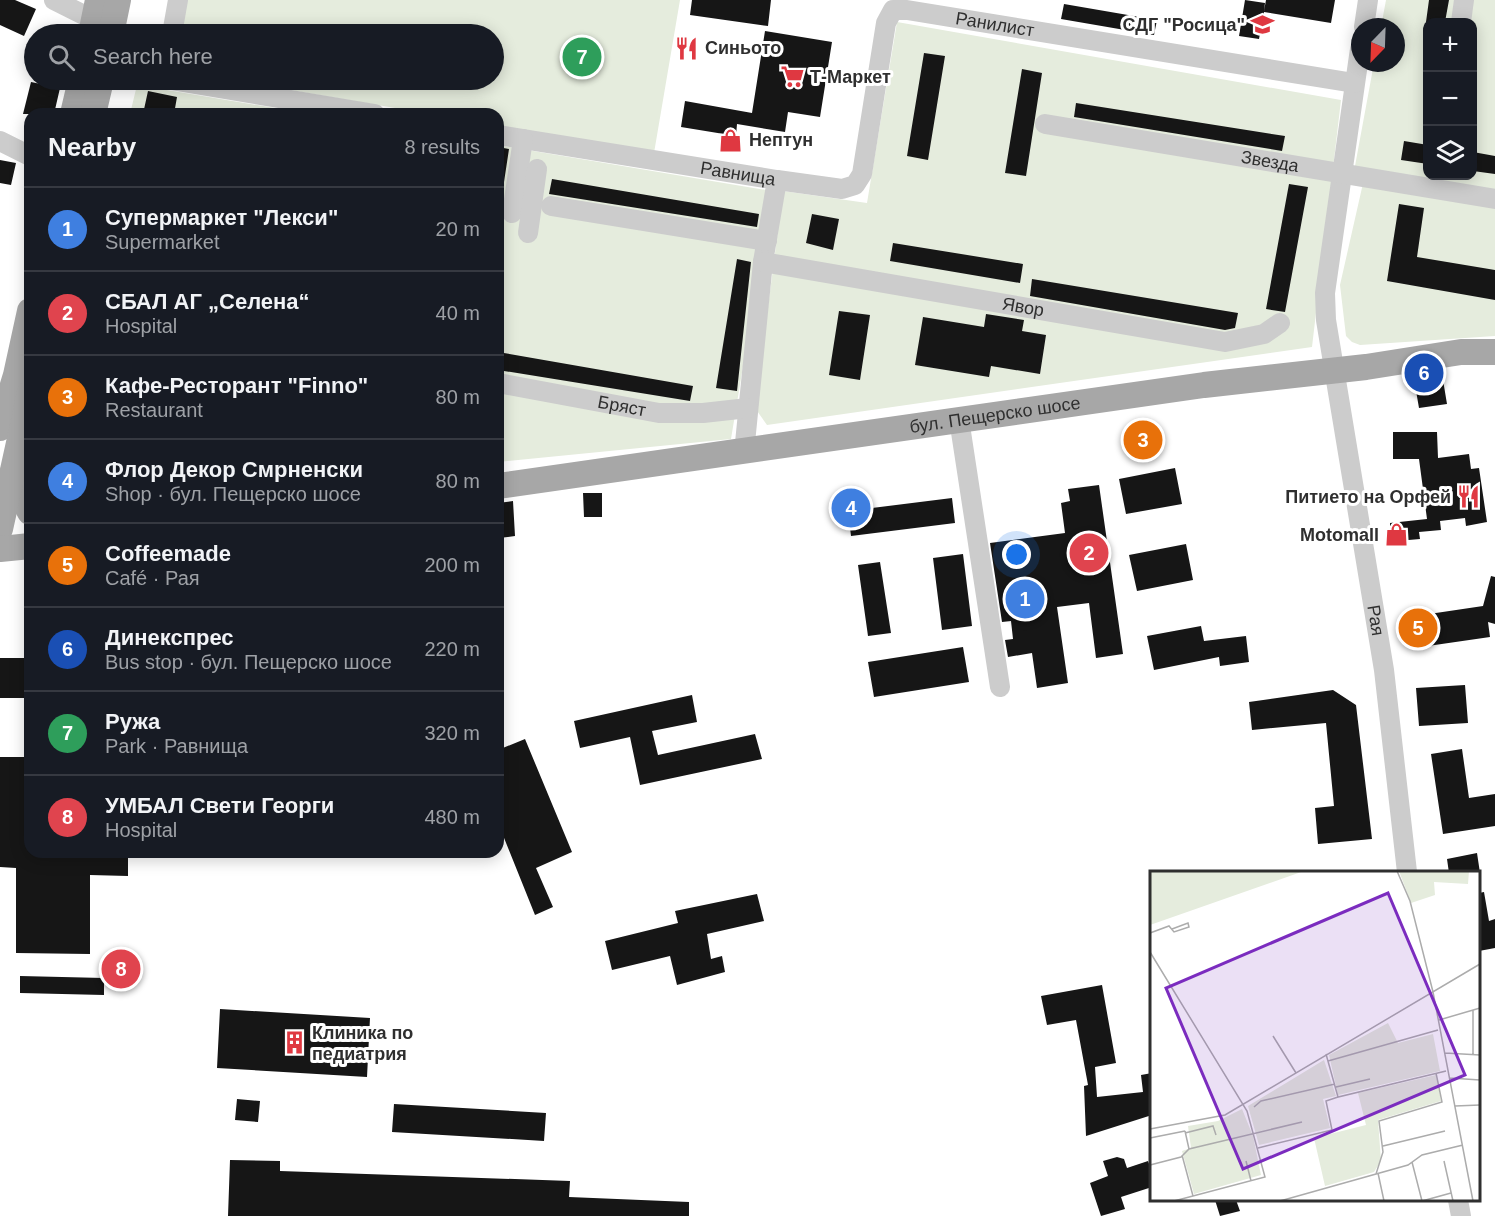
<!DOCTYPE html>
<meta charset="utf-8">
<style>
:root{--surface:#171b24;--page:#242831;--text:#f1f3f6;--muted:#9ea1a6;--line:#363941;--accent:#0f766e}
body{margin:0;font-family:Arial,sans-serif;background:var(--page);color:var(--text)}
.controls{position:absolute;right:18px;top:18px;display:grid;overflow:hidden;border-radius:12px;box-shadow:0 3px 15px #0003}
.controls button{width:54px;height:54px;display:grid;place-items:center;padding:0;border:0;border-bottom:2px solid var(--line);background:var(--surface);color:var(--text);font:30px sans-serif}
.compass{position:absolute;left:1351px;top:18px;width:54px;height:54px;border-radius:50%;background:var(--surface);box-shadow:0 3px 15px #0003;rotate:203deg}
.you{position:absolute;left:1017px;top:555px;width:21px;height:21px;margin:-15px;border:4px solid #fff;border-radius:50%;background:#1a73e8;box-shadow:0 0 0 9px #1a73e833}
.badge{display:grid;place-items:center;width:39px;height:39px;border-radius:50%;background:var(--accent);color:#fff;font-size:20px;font-weight:700}
.pin{position:absolute;translate:-50% -50%;border:3px solid #fff;box-shadow:0 2px 6px #0006}
.list{margin:0;padding:0;list-style:none}
h2{display:flex;justify-content:space-between;align-items:center;height:78px;margin:0;padding:0 24px;font-size:26px}
h2 small{font-size:20px;font-weight:400;color:var(--muted)}
.list li{display:grid;grid-template-columns:39px 1fr auto;gap:18px;align-items:center;box-sizing:border-box;height:84px;padding:0 24px;border-top:2px solid var(--line)}
.list b{display:block;font-size:22px;white-space:nowrap}
.list p{margin:0;font-size:20px;white-space:nowrap;color:var(--muted)}
.list em{font-size:20px;font-style:normal;color:var(--muted)}
.icon{flex:none;width:33px;height:33px;fill:none;stroke:currentColor;stroke-width:2;stroke-linecap:round;stroke-linejoin:round}
.map{position:relative;flex:none;width:1495px;height:1216px;overflow:hidden}
.search{position:absolute;background:var(--surface);box-shadow:0 3px 15px #0003;left:24px;top:24px;width:480px;height:66px;display:flex;align-items:center;gap:15px;box-sizing:border-box;padding:0 21px;border-radius:33px;color:var(--muted);font-size:22px}
.panel{position:absolute;background:var(--surface);box-shadow:0 3px 15px #0003;left:24px;top:108px;width:480px;height:750px;border-radius:18px}
.map>svg:first-child{display:block}
.green{fill:#e5ecdd;fill-rule:evenodd}
.building{fill:#161616}
.lines{fill:none;stroke-linecap:round;stroke-linejoin:round}
.minor{stroke:#ccc;stroke-width:20}
.major{stroke:#a7a7a7;stroke-width:26}
.labels{text-anchor:middle;dominant-baseline:central;stroke-width:6;stroke-linejoin:round;paint-order:stroke}
.street-label{font-size:18px;fill:#2f2f2f;stroke:#fff}
.poi-label{font-size:18px;font-weight:bold;fill:#2f2f2f;stroke:#fff;text-anchor:start}
.inset-road{fill:none;stroke:#acacac;stroke-width:1.5}
.view{fill:#7b2cbf;fill-opacity:0.15;stroke:#7b2cbf;stroke-width:3}
.inset-edge{fill:none;stroke:#2f2f2f;stroke-width:3}
</style>
<div class="map">
<svg width="1495" height="1216" viewBox="0 0 1495 1216">
<rect width="100%" height="100%" fill="#fff"/>
<!-- green -->
<path class="green" d="M183,0H680L654,153L498,126V114H430L232,80H494V34H177Z
M1386,0H1495V336L1360,345L1352,342L1346,336L1340,285L1366,170L1355,166L1374,63H1396V27H1381ZM1428,22H1472V176H1428Z
M897,22L1341,100L1312,347L767,425L755,408L783,191L867,203Z
M137,85L310,114H130Z
M498,145L772,191L731,439L498,462Z"/>
<!-- building -->
<path class="building" d="M0,0H15L36,9L24,36L0,25Z
M692,0H771L768,26L690,15Z
M1245,0L1265,3L1264,11L1266,0H1335L1331,23L1264,12L1259,39L1239,36Z
M1429,0H1449L1445,22H1426Z
M1064,4L1157,20L1154,35L1061,19Z
M765,31L832,42L820,117L788,112L785,132L737,124L736,136L681,127L685,101L752,113Z
M924,53L945,56L928,160L907,156Z
M1022,69L1042,73L1026,176L1005,173Z
M31,82L60,88L54,114H23Z
M148,91L177,97L174,114H143Z
M1076,103L1285,136L1282,151L1074,117Z
M1404,141L1428,145V164L1401,160Z
M498,147L509,149L504,182H498Z
M1473,152L1495,156V174L1473,171Z
M0,160L16,163L11,185L0,183Z
M552,179L759,214L757,227L549,194Z
M1289,184L1308,187L1285,312L1266,309Z
M1399,204L1424,208L1417,257L1495,270V300L1387,281Z
M812,214L839,219L833,250L806,243Z
M893,243L1023,264L1020,283L890,261Z
M737,259L751,262L737,391L716,388Z
M1032,279L1238,313L1235,328L1225,330L1030,296Z
M839,311L870,315L860,380L829,375Z
M986,314L1024,320L1022,331L1046,335L1040,374L991,366L989,377L915,365L923,317L984,327Z
M498,352L693,386L690,401L498,370Z
M1443,380L1447,404L1419,408L1415,385Z
M1393,432H1437L1438,458L1469,454L1471,469L1479,468L1487,522L1466,526L1465,518L1440,521L1441,530L1419,532L1420,539L1386,542L1385,531H1390V523L1427,519L1419,459H1393Z
M1175,468L1182,504L1126,514L1119,479Z
M1099,485L1123,654L1096,658L1089,603L1057,607L1068,683L1037,688L1032,653L1008,657L1005,640L1013,639L1011,621L1002,622L990,543L1065,533L1061,503L1070,501L1068,489Z
M583,493H602V517H584Z
M952,498L955,523L851,536L848,511Z
M513,501L515,536L499,538L498,503Z
M1186,544L1193,580L1137,591L1129,555Z
M963,554L972,626L942,630L933,558Z
M880,562L891,633L868,636L858,565Z
M1491,576L1495,577V624L1488,622L1490,637L1414,648L1409,617L1483,606Z
M1201,626L1204,641L1246,636L1249,662L1220,666L1219,657L1154,670L1147,636Z
M963,647L969,682L874,697L868,662Z
M0,658H30V698H0Z
M1465,685L1468,723L1419,726L1416,688Z
M1333,690L1356,705L1372,839L1318,844L1315,808L1334,806L1326,723L1252,730L1249,702Z
M692,695L697,722L652,731L658,755L755,734L762,759L640,785L630,737L580,748L574,721Z
M525,739L572,852L536,868L553,907L535,915L498,823V750Z
M1462,749L1469,798L1495,794V826L1443,834L1431,754Z
M0,757H30V852L128,856V876L90,875V954L16,953V868L0,867Z
M1477,853L1480,873H1449L1447,859Z
M1484,892L1489,921L1495,919V948L1479,951V893Z
M757,894L764,921L707,934L711,959L722,956L725,972L677,985L670,956L612,970L605,941L678,923L675,911Z
M20,976L104,978V995L20,993Z
M1102,985L1116,1063L1095,1067L1097,1097L1143,1092L1141,1075L1152,1073V1115L1086,1136L1084,1086L1088,1085L1076,1020L1047,1025L1041,996Z
M220,1009L370,1018L367,1077L217,1068Z
M237,1099L260,1101L258,1122L235,1120Z
M394,1104L546,1113L544,1141L392,1132Z
M1117,1157L1124,1159L1127,1168L1148,1161L1152,1172V1187L1121,1197L1125,1209L1101,1216L1090,1183L1108,1176L1103,1161Z
M230,1160L280,1161V1171L570,1181L569,1197L689,1202V1216H228Z
M1215,1200H1236L1240,1211L1220,1216Z"/>
<g class="lines">
<!-- minor -->
<g class="minor">
<path d="M54,0L94,20"/>
<path d="M1461,22L1464,0"/>
<path d="M1364,27L1368,0"/>
<path d="M172,34L178,0"/>
<path id="s1" d="M1360,49L1325,293L1326,320L1384,670L1407,872"/>
<path d="M171,80L375,114"/>
<path id="s2" d="M1045,124L1495,199"/>
<path id="s3" d="M498,135L777,180L763,262L744,453"/>
<path d="M0,141L30,156"/>
<path id="s4" d="M777,180L842,189L855,185L862,174L886,23L893,10H907L1354,83"/>
<path d="M551,206L767,241"/>
<path d="M512,213L523,139"/>
<path d="M528,233L537,169"/>
<path id="s5" d="M763,262L1225,342L1264,334L1280,323"/>
<path id="s6" d="M498,383L659,413H703L748,408"/>
<path d="M959,419L1000,687"/>
<path d="M1458,1200L1461,1216"/>
</g>
<!-- major -->
<g class="major">
<path d="M91,34L98,0"/>
<path d="M111,34L118,0"/>
<path d="M73,114L81,80"/>
<path d="M93,114L101,80"/>
<path d="M0,428L16,375L30,311"/>
<path d="M13,472L17,488L30,512"/>
<path id="s7" d="M498,486L1204,385L1366,367L1461,352H1495"/>
<path d="M0,529L30,393"/>
<path d="M0,549L30,546"/>
</g>
</g>
<!-- icons -->
<defs>
<symbol id="school-bare" viewBox="-9 -9 18 18"><path d="M0-5L7-2L0 1L-7-2ZM-4 1L0 2.5L4 1V4Q0 6-4 4Z" fill="#df3841" stroke="#fff" stroke-width="2.5" paint-order="stroke"/></symbol>
<symbol id="restaurant-bare" viewBox="-9 -9 18 18"><path d="M-5-6h1v4h1v-4h1v4h1v-4h1v5L-1.5 .5V6h-2V.5L-5-1ZM5-6V6H3V1.5H1.5Q1.5-4 5-6Z" fill="#df3841" stroke="#fff" stroke-width="2.5" paint-order="stroke"/></symbol>
<symbol id="supermarket-bare" viewBox="-9 -9 18 18"><path d="M-6-5.5h2.5l.6 2H6L4.5 2H-2.5L-4.4-4H-6ZM-1.5 3.2a1.3 1.3 0 1 0 .1 0ZM3 3.2a1.3 1.3 0 1 0 .1 0Z" fill="#df3841" stroke="#fff" stroke-width="2.5" paint-order="stroke"/></symbol>
<symbol id="shop-bare" viewBox="-9 -9 18 18"><path d="M-5-2.5h2.3a2.7 3.5 0 0 1 5.4 0H5L5.5 6h-11ZM-1.5-2.5h3a1.5 2.3 0 0 0-3 0Z" fill="#df3841" stroke="#fff" stroke-width="2.5" paint-order="stroke"/></symbol>
<symbol id="building-bare" viewBox="-9 -9 18 18"><path d="M-4-6H4V6H1V3H-1V6H-4ZM-2.5-4.3h1.7v1.8h-1.7ZM.8-4.3h1.7v1.8H.8ZM-2.5-1h1.7V.8h-1.7ZM.8-1h1.7V.8H.8Z" fill="#df3841" stroke="#fff" stroke-width="2.5" paint-order="stroke"/></symbol>
</defs>
<g fill-rule="evenodd">
<use href="#school-bare" x="1246" y="8" width="33" height="33"/>
<use href="#restaurant-bare" x="670" y="32" width="33" height="33"/>
<use href="#supermarket-bare" x="776" y="60" width="33" height="33"/>
<use href="#shop-bare" x="714" y="124" width="33" height="33"/>
<use href="#restaurant-bare" x="1452" y="480" width="33" height="33"/>
<use href="#shop-bare" x="1380" y="518" width="33" height="33"/>
<use href="#building-bare" x="278" y="1026" width="33" height="33"/>
</g>
<g class="labels">
<!-- street labels -->
<g class="street-label">
<text stroke="none"><textPath href="#s4" startOffset="363">Ранилист</textPath></text>
<text stroke="none"><textPath href="#s2" startOffset="228">Звезда</textPath></text>
<text stroke="none"><textPath href="#s3" startOffset="243">Равнища</textPath></text>
<text stroke="none"><textPath href="#s5" startOffset="264">Явор</textPath></text>
<text stroke="none"><textPath href="#s6" startOffset="126">Бряст</textPath></text>
<text stroke="none"><textPath href="#s7" startOffset="502">бул. Пещерско шосе</textPath></text>
<text stroke="none"><textPath href="#s1" startOffset="578">Рая</textPath></text>
</g>
<!-- poi labels -->
<g class="poi-label">
<text x="1245" y="25" text-anchor="end">СДГ "Росица"</text>
<text x="705" y="48">Синьото</text>
<text x="810" y="77">Т-Маркет</text>
<text x="749" y="140">Нептун</text>
<text x="1451" y="497" text-anchor="end">Питието на Орфей</text>
<text x="1379" y="535" text-anchor="end">Motomall</text>
<text x="312" y="1033">Клиника по<tspan x="312" dy="21">педиатрия</tspan></text>
</g>
</g>
<!-- overview -->
<g transform="translate(1150 871)">
<rect width="330" height="330" fill="#fff"/>
<path d="M0,0H154L0,54ZM249,0H319L318,13L284,11L285,24L261,32ZM238,152L248,172L283,163L290,200L188,224L179,184ZM174,189L186,225L173,228L180,257L109,274L98,235ZM286,204L291,230L228,249L231,290L224,301L175,315L164,267L216,254L208,222ZM92,238L103,265L111,304L44,323L32,280L41,277L38,255L68,250Z" fill="#e5ecdd"/>
<path class="inset-road" d="M247,0L260,30L283,121M0,62L19,55L24,61L39,56L38,52L22,58M0,81L97,240L115,306L24,330M283,121L323,330M289,149L330,137M123,165L146,202M295,182L330,184M176,183L188,226L296,200M323,183V139M178,190L288,159M300,207L330,209M186,216L220,208M305,235L330,234M104,236L111,230L185,213M0,258L75,244L330,93M35,260L39,278M35,262L63,255L66,264M0,267L35,260M233,275L295,260M108,277L182,259L176,230L188,226M32,284L43,325M96,290L101,310M294,290L303,330M262,291L272,330L301,322M0,294L31,286L39,278L152,251M228,302L234,330M226,303L233,281L229,250L292,231L286,202M130,330L258,294L272,284L313,274"/>
<path class="view" d="M238,22L315,204L93,298L16,117Z"/>
<rect width="330" height="330" class="inset-edge"/>
</g>
</svg>
<div class="controls">
<button>+</button>
<button>−</button>
<button><svg class="icon" aria-label="layers" viewBox="0 0 24 24"><path d="M12 4l9 5-9 5-9-5zM3 14l9 5 9-5"/></svg></button>
</div>
<svg class="compass" viewBox="-18 -18 36 36"><path d="M0-13l5 13h-10z" fill="#e53935"/><path d="M0 13l5-13h-10z" fill="#9ea1a6"/></svg>
<div class="you"></div>
<div class="pin badge" style="left:1025px;top:599px;background:#3f7fe0">1</div>
<div class="pin badge" style="left:1089px;top:553px;background:#e0444e">2</div>
<div class="pin badge" style="left:1143px;top:440px;background:#e8710a">3</div>
<div class="pin badge" style="left:851px;top:508px;background:#3f7fe0">4</div>
<div class="pin badge" style="left:1418px;top:628px;background:#e8710a">5</div>
<div class="pin badge" style="left:1424px;top:373px;background:#1a4fb4">6</div>
<div class="pin badge" style="left:582px;top:57px;background:#2e9e5b">7</div>
<div class="pin badge" style="left:121px;top:969px;background:#e0444e">8</div>
<div class="search"><svg class="icon" aria-label="search" viewBox="0 0 24 24"><circle cx="10" cy="10" r="6"/><path d="M15 15l6 6"/></svg>Search here</div>
<section class="panel">
<h2>Nearby<small>8 results</small></h2>
<ul class="list">
<li><span class="badge" style="background:#3f7fe0">1</span><div><b>Супермаркет &quot;Лекси&quot;</b><p>Supermarket</p></div><em>20 m</em></li>
<li><span class="badge" style="background:#e0444e">2</span><div><b>СБАЛ АГ „Селена“</b><p>Hospital</p></div><em>40 m</em></li>
<li><span class="badge" style="background:#e8710a">3</span><div><b>Кафе-Ресторант &quot;Finno&quot;</b><p>Restaurant</p></div><em>80 m</em></li>
<li><span class="badge" style="background:#3f7fe0">4</span><div><b>Флор Декор Смрненски</b><p>Shop · бул. Пещерско шосе</p></div><em>80 m</em></li>
<li><span class="badge" style="background:#e8710a">5</span><div><b>Coffeemade</b><p>Café · Рая</p></div><em>200 m</em></li>
<li><span class="badge" style="background:#1a4fb4">6</span><div><b>Динекспрес</b><p>Bus stop · бул. Пещерско шосе</p></div><em>220 m</em></li>
<li><span class="badge" style="background:#2e9e5b">7</span><div><b>Ружа</b><p>Park · Равнища</p></div><em>320 m</em></li>
<li><span class="badge" style="background:#e0444e">8</span><div><b>УМБАЛ Свети Георги</b><p>Hospital</p></div><em>480 m</em></li>
</ul>
</section>
</div>
